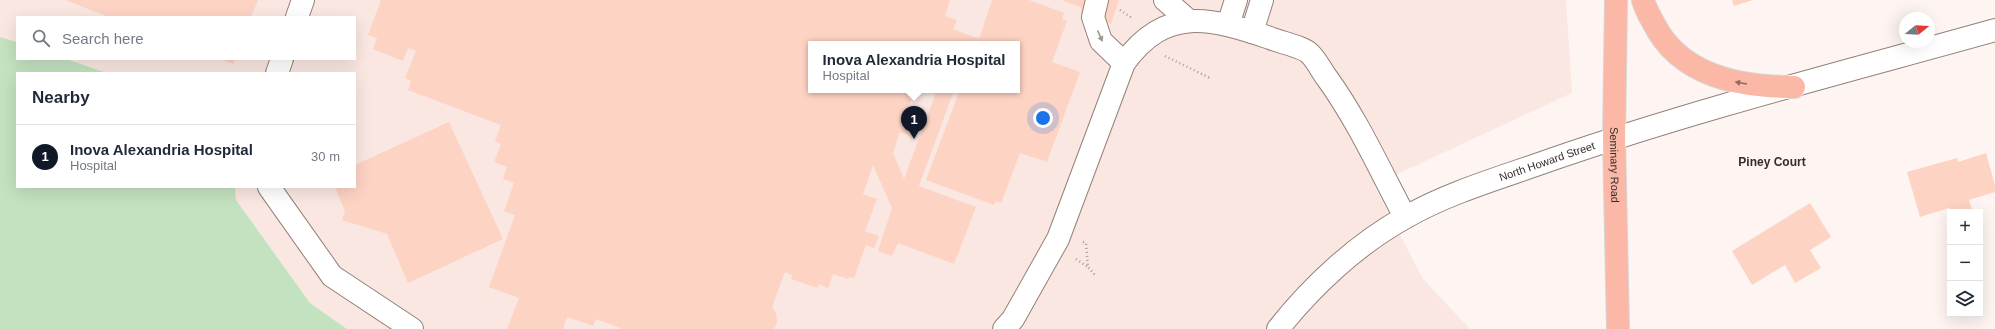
<!DOCTYPE html>
<meta charset="utf-8">
<style>
:root{--surface:#fff;--page:#f2f2f3;--text:#1f2937;--muted:#747a83;--line:#e0e1e3;--accent:#111827}
body{margin:0;font-family:Arial,sans-serif;background:var(--page);color:var(--text)}
.controls{position:absolute;right:12px;bottom:12px;display:grid;overflow:hidden;border-radius:0px;box-shadow:0 4px 16px #0002}
.controls button{width:36px;height:36px;display:grid;place-items:center;padding:0;border:0;border-bottom:1px solid var(--line);background:var(--surface);color:var(--text);font:20px sans-serif}
.compass{position:absolute;left:1899px;top:12px;width:36px;height:36px;border-radius:50%;background:var(--surface);box-shadow:0 4px 16px #0002;rotate:72deg}
.you{position:absolute;left:1043px;top:118px;width:14px;height:14px;margin:-10px;border:3px solid #fff;border-radius:50%;background:#1a73e8;box-shadow:0 0 0 6px #1a73e833}
.badge{display:grid;place-items:center;width:26px;height:26px;border-radius:50%;background:var(--accent);color:#fff;font-size:13px;font-weight:700}
.pin{position:absolute;translate:-50% -33px;filter:drop-shadow(0 1px 2px #0008)}
.pin::after{content:'';position:absolute;top:21px;width:14px;height:12px;background:inherit;clip-path:polygon(0 0,100% 0,50% 100%)}
.popup{position:absolute;left:808px;top:41px;width:212px;height:52px;box-sizing:border-box;display:grid;place-content:center;border-radius:0px;background:var(--surface);filter:drop-shadow(0 1px 3px #0005);font-size:13px;white-space:nowrap;color:var(--muted)}
.popup b{font-size:15px;color:var(--text)}
.popup::after{content:'';position:absolute;left:50%;top:100%;margin-left:-8px;border:8px solid transparent;border-top-color:var(--surface)}
.list{margin:0;padding:0;list-style:none}
h2{display:flex;justify-content:space-between;align-items:center;height:52px;margin:0;padding:0 16px;font-size:17px}
h2 small{font-size:13px;font-weight:400;color:var(--muted)}
.list li{display:grid;grid-template-columns:26px 1fr auto;gap:12px;align-items:center;box-sizing:border-box;height:64px;padding:0 16px;border-top:1px solid var(--line)}
.list b{display:block;font-size:15px;white-space:nowrap}
.list p{margin:0;font-size:13px;white-space:nowrap;color:var(--muted)}
.list em{font-size:13px;font-style:normal;color:var(--muted)}
.icon{flex:none;width:22px;height:22px;fill:none;stroke:currentColor;stroke-width:2;stroke-linecap:round;stroke-linejoin:round}
.map{position:relative;flex:none;width:1995px;height:329px;overflow:hidden}
.search{position:absolute;background:var(--surface);box-shadow:0 4px 16px #0002;left:16px;top:16px;width:340px;height:44px;display:flex;align-items:center;gap:10px;box-sizing:border-box;padding:0 14px;border-radius:0px;color:var(--muted);font-size:15px}
.panel{position:absolute;background:var(--surface);box-shadow:0 4px 16px #0002;left:16px;top:72px;width:340px;height:116px;border-radius:0px}
.map>svg:first-child{display:block}
.built{fill:#fae7e1;fill-rule:evenodd}
.green{fill:#c3e2bf}
.building{fill:#fdd3c4}
.lines{fill:none;stroke-linecap:round;stroke-linejoin:round}
.minor-casing{stroke:#948078;stroke-width:24}
.major-casing{stroke:#d7d5d4;stroke-width:24}
.path{stroke:#a29a97;stroke-width:2.5;stroke-dasharray:1 3;stroke-linecap:butt}
.minor{stroke:#fff;stroke-width:22}
.major{stroke:#fbb8a6;stroke-width:22}
.oneway{fill:#9a9694}
.oneway2{fill:#8e6c62}
.labels{text-anchor:middle;dominant-baseline:central;stroke-width:3;stroke-linejoin:round;paint-order:stroke}
.street-label{font-size:11px;fill:#352d2a;stroke:#fef5f2}
.neighbourhood-label{font-size:12px;font-weight:bold;fill:#352d2a;stroke:#fef5f2}
</style>
<div class="map">
<svg width="1995" height="329" viewBox="0 0 1995 329">
<rect width="100%" height="100%" fill="#fef5f2"/>
<!-- built -->
<path class="built" d="M0,0H1566L1572,93L1374,185L1423,279L1470,329H347L310,303L236,200L235,187H355V73H107L66,59H355V17H17V42L0,37ZM811,44H1017V90H811Z"/>
<!-- green -->
<path class="green" d="M0,37L17,42V59H66L107,73H17V187H235L236,200L310,303L347,329H0Z"/>
<!-- building -->
<path class="building" d="M65,0H258L251,17H109Z
M381,0H950L945,16L957,20L953,29L979,39L992,0H1029L1064,13L1062,19L1067,21L1052,62L1080,72L1047,162L1020,153L1001,203L996,201L994,205L926,180L960,90H1017V44H811V90H909L914,92L902,124L916,130L913,137L900,132L893,153L904,179L937,90H954L919,186L976,207L954,264L898,243L892,256L878,251L892,208L873,165L863,194L877,199L865,231L879,236L874,248L866,245L854,278L849,277L848,279L833,274L828,288L819,284L817,288L791,279L792,275L785,272L772,307L776,313L777,322L774,329H623L596,319L593,326L567,317L563,329H507L519,298L489,287L515,215L504,211L514,183L503,179L507,167L494,162L501,144L495,141L501,125L408,90L411,81L405,78L416,51L408,48L403,61L373,49L377,38L368,35Z
M1062,0H1119L1111,24L1081,12L1082,8Z
M1732,0H1753L1734,6Z
M219,59H235L233,64Z
M449,122L503,239L408,283L387,234L342,220L345,211L335,187H355V165Z
M1986,153L1995,185V192L1969,200L1973,212H1951L1949,208L1920,217L1907,172L1957,158L1958,162Z
M1810,203L1831,237L1810,250L1821,268L1795,283L1785,265L1752,285L1732,251Z"/>
<g class="lines">
<defs>
<g id="minor">
<path d="M1097,0L1093,17L1101,41L1124,63"/>
<path d="M1165,0L1188,20"/>
<path d="M297,17L303,0"/>
<path d="M1228,25L1236,0"/>
<path d="M1252,32L1262,0"/>
<path d="M277,73L282,59"/>
<path d="M269,187L332,276L412,329"/>
<path d="M1004,329L1013,319L1058,239L1124,63C1166,5 1211,18 1270,38C1279,42 1303,47 1309,53C1316,59 1321,70 1327,78C1358,121 1380,170 1405,217"/>
<path id="s1" d="M1278,329C1312,286 1357,244 1406,217C1452,191 1503,177 1553,159C1698,109 1848,71 1995,30"/>
</g>
<g id="major">
<path id="s2" d="M1616,0L1614,138L1618,329"/>
<path d="M1643,0C1645,8 1649,15 1653,22C1679,76 1739,87 1794,87"/>
</g>
</defs>
<!-- minor casing -->
<use href="#minor" class="minor-casing"/>
<!-- major casing -->
<use href="#major" class="major-casing"/>
<!-- path -->
<path class="path" d="M1120,10L1132,18
M1165,56L1210,78
M1083,242L1086,243L1088,267L1095,275
M1076,259L1088,267"/>
<!-- minor -->
<use href="#minor" class="minor"/>
<!-- major -->
<use href="#major" class="major"/>
</g>
<!-- one-way arrows -->
<defs><path id="oneway-solid" d="M-6-.8H1V-3.2L6.5 0L1 3.2V.8H-6Z"/></defs>
<use class="oneway" href="#oneway-solid" transform="translate(1100 36) rotate(66)"/>
<use class="oneway2" href="#oneway-solid" transform="translate(1741 83) rotate(-170)"/>
<g class="labels">
<!-- street labels -->
<g class="street-label">
<text stroke="none"><textPath href="#s1" startOffset="323">North Howard Street</textPath></text>
<text stroke="none"><textPath href="#s2" startOffset="165">Seminary Road</textPath></text>
</g>
<!-- neighbourhood labels -->
<g class="neighbourhood-label">
<text x="1772" y="162">Piney Court</text>
</g>
</g>
</svg>
<div class="controls">
<button>+</button>
<button>−</button>
<button><svg class="icon" aria-label="layers" viewBox="0 0 24 24"><path d="M12 4l9 5-9 5-9-5zM3 14l9 5 9-5"/></svg></button>
</div>
<svg class="compass" viewBox="-18 -18 36 36"><path d="M0-13l5 13h-10z" fill="#e53935"/><path d="M0 13l5-13h-10z" fill="#747a83"/></svg>
<div class="you"></div>
<div class="pin badge" style="left:914px;top:139px">1</div>
<div class="popup"><b>Inova Alexandria Hospital</b>Hospital</div>
<div class="search"><svg class="icon" aria-label="search" viewBox="0 0 24 24"><circle cx="10" cy="10" r="6"/><path d="M15 15l6 6"/></svg>Search here</div>
<section class="panel">
<h2>Nearby<small></small></h2>
<ul class="list">
<li><span class="badge">1</span><div><b>Inova Alexandria Hospital</b><p>Hospital</p></div><em>30 m</em></li>
</ul>
</section>
</div>
